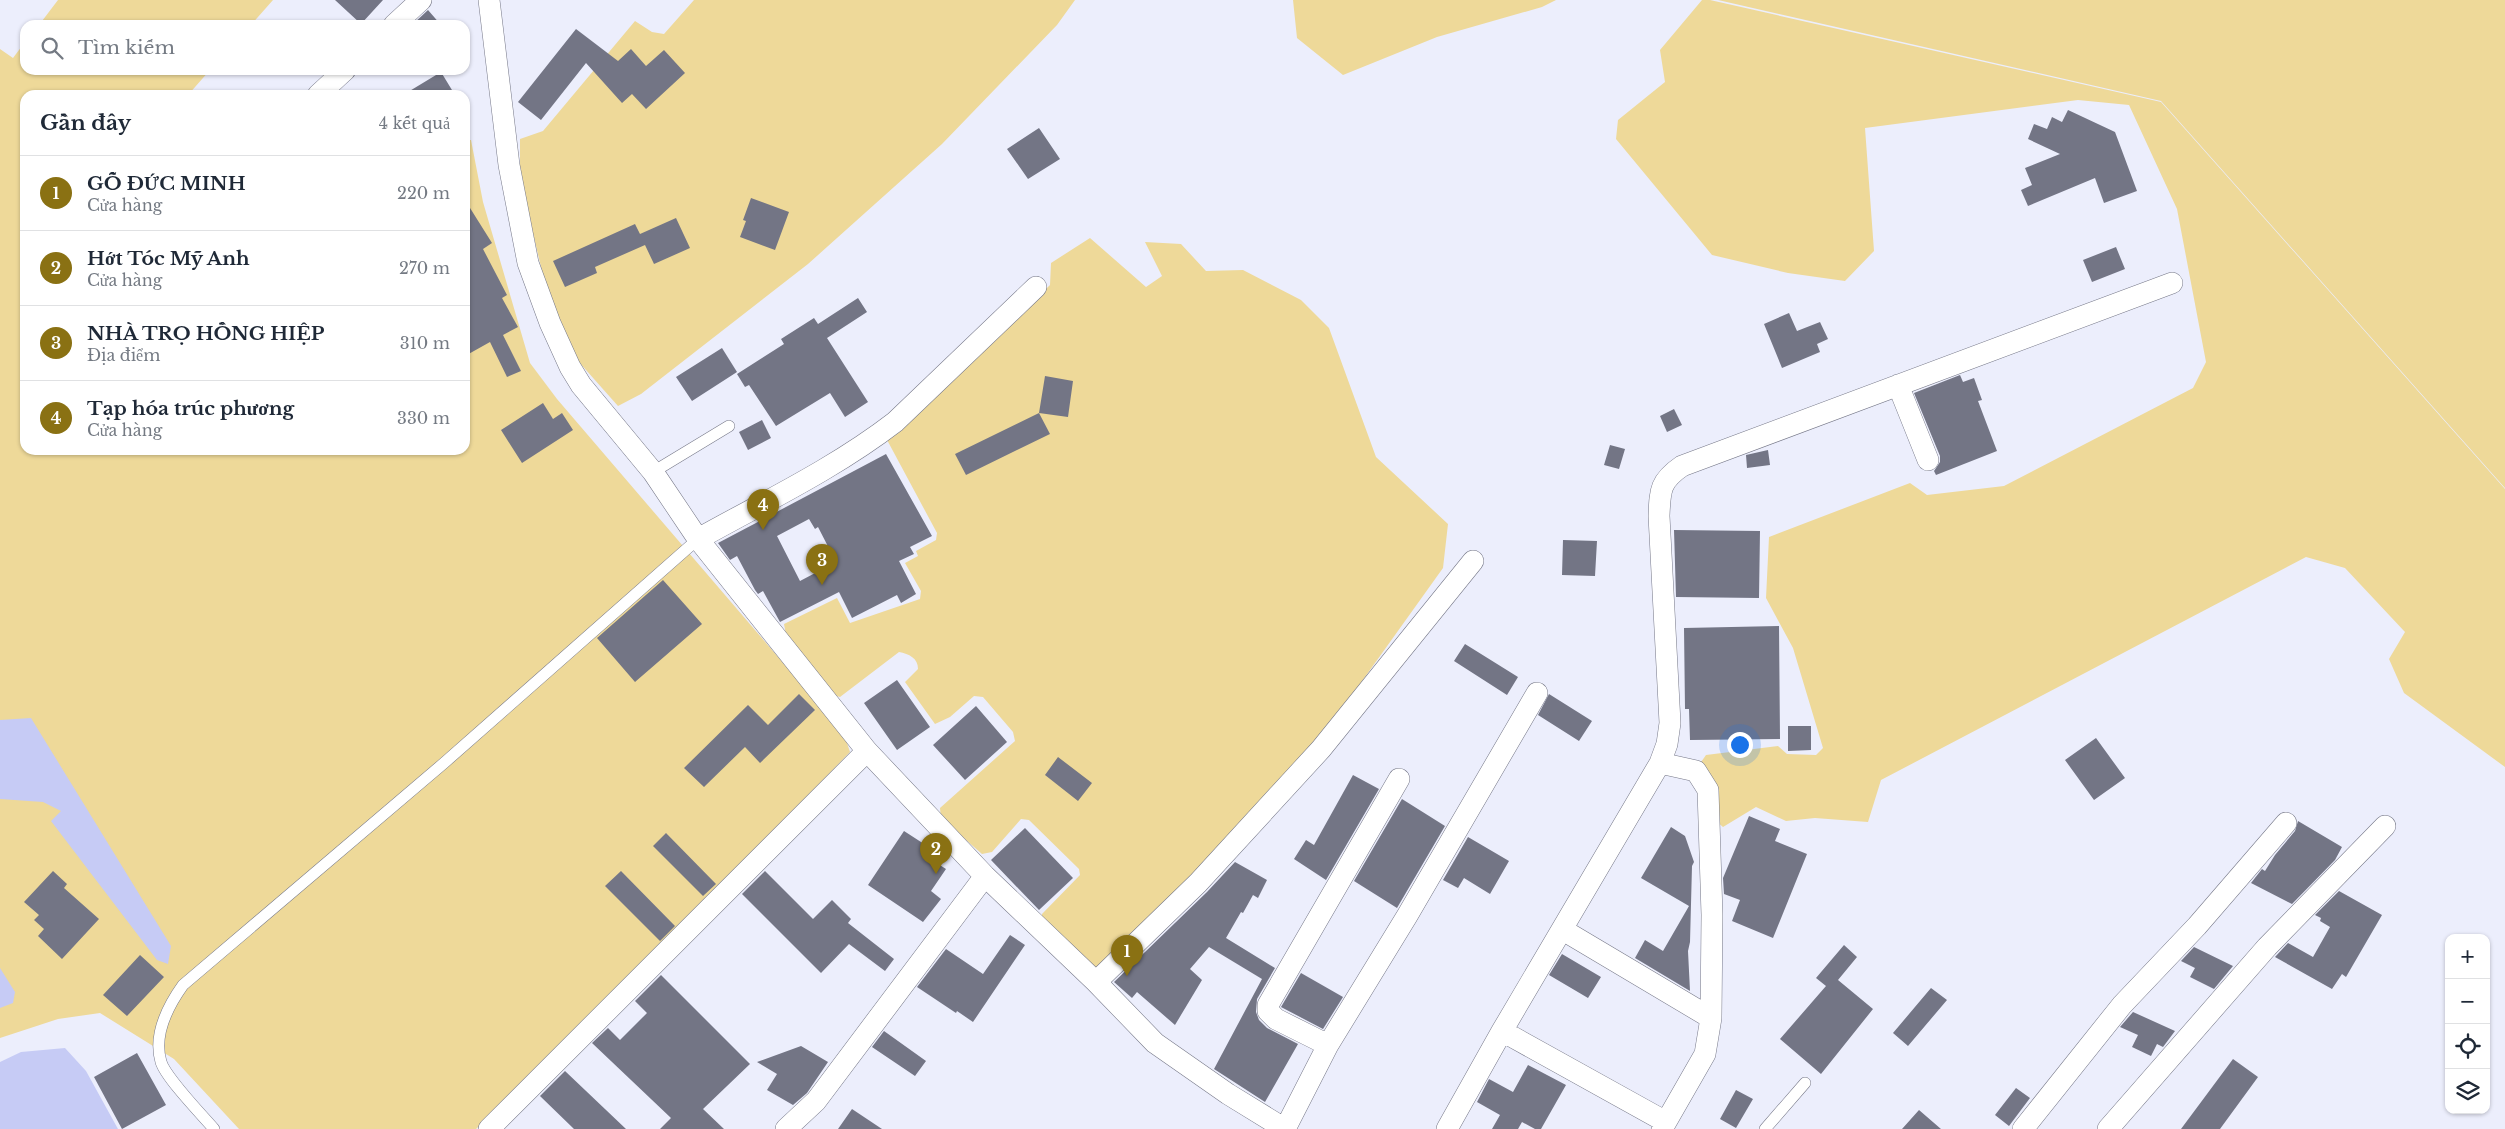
<!DOCTYPE html>
<html lang="vi">
<meta charset="utf-8">
<style>
:root{--surface:#fff;--page:#f6f6f7;--text:#1f2937;--muted:#747a83;--line:#e0e1e3;--accent:#8a7113}
body{margin:0;font-family:"Libre Baskerville",serif;background:var(--page);color:var(--text)}
.controls{position:absolute;right:15px;bottom:15px;display:grid;overflow:hidden;border-radius:10px;box-shadow:0 1px 4px #0004}
.controls button{width:45px;height:45px;display:grid;place-items:center;padding:0;border:0;border-bottom:1px solid var(--line);background:var(--surface);color:var(--text);font:25px sans-serif}
.you{position:absolute;left:1739px;top:744px;width:18px;height:18px;margin:-12px;border:4px solid #fff;border-radius:50%;background:#1a73e8;box-shadow:0 0 0 8px #1a73e833}
.badge{display:grid;place-items:center;width:32px;height:32px;border-radius:50%;background:var(--accent);color:#fff;font-size:16px;font-weight:700}
.pin{position:absolute;translate:-50% -41px;filter:drop-shadow(0 1px 2px #0008)}
.pin::after{content:'';position:absolute;top:26px;width:18px;height:15px;background:inherit;clip-path:polygon(0 0,100% 0,50% 100%)}
.list{margin:0;padding:0;list-style:none}
h2{display:flex;justify-content:space-between;align-items:center;height:65px;margin:0;padding:0 20px;font-size:21px}
h2 small{font-size:16px;font-weight:400;color:var(--muted)}
.list li{display:grid;grid-template-columns:32px 1fr auto;gap:15px;align-items:center;box-sizing:border-box;height:75px;padding:0 20px;border-top:1px solid var(--line)}
.list b{display:block;font-size:19px;white-space:nowrap}
.list p{margin:0;font-size:16px;white-space:nowrap;color:var(--muted)}
.list em{font-size:16px;font-style:normal;color:var(--muted)}
.icon{flex:none;width:28px;height:28px;fill:none;stroke:currentColor;stroke-width:2;stroke-linecap:round;stroke-linejoin:round}
.map{position:relative;flex:none;width:2505px;height:1129px;overflow:hidden}
.search{position:absolute;background:var(--surface);box-shadow:0 1px 4px #0004;left:20px;top:20px;width:450px;height:55px;display:flex;align-items:center;gap:12px;box-sizing:border-box;padding:0 18px;border-radius:15px;color:var(--muted);font-size:19px}
.panel{position:absolute;background:var(--surface);box-shadow:0 1px 4px #0004;left:20px;top:90px;width:450px;height:365px;border-radius:15px}
.map>svg:first-child{display:block}
.green{fill:#eed999}
.water{fill:#c6cbf5}
.building{fill:#737585;fill-rule:evenodd}
.lines{fill:none;stroke-linecap:round;stroke-linejoin:round}
.lane-casing{stroke:#757787;stroke-width:12}
.street-casing{stroke:#757787;stroke-width:22}
.lane{stroke:#fff;stroke-width:11}
.street{stroke:#fff;stroke-width:21}
</style>
<div class="map">
<svg width="2505" height="1129" viewBox="0 0 2505 1129">
<rect width="100%" height="100%" fill="#eceefc"/>
<!-- green -->
<path class="green" d="M58,0H273L251,25H39Z
M694,0H1075L1057,25L942,144L808,264L641,394L618,406L578,361L547,292L520,179V139L543,131L635,21L652,32L664,34Z
M1293,0H1556L1542,7L1437,37L1343,75L1297,38Z
M1702,0H1710L2161,102L2505,489V767L2404,693L2389,659L2405,632L2345,568L2306,557L1881,780L1868,822L1815,818L1786,821L1756,807L1723,827L1716,821L1699,765L1706,755L1778,746L1787,754L1816,755L1823,748L1793,648L1766,598L1769,537L1910,483L1927,495L2004,486L2193,388L2206,362L2177,209L2129,105L2078,100L1865,128L1874,251L1845,281L1788,273L1712,255L1616,139L1618,120L1665,82L1660,50Z
M1718,0H2505V488L2161,101Z
M25,42V70H210L188,95H25V450H465V140H471L483,202L530,363L557,399L844,734L850,752L674,934L476,1129H239L174,1059L100,1013L58,1019L0,1038V49L13,58Z
M1090,238L1146,287L1162,276L1145,242L1181,244L1206,271L1243,270L1301,300L1329,328L1376,457L1448,524L1443,568L1317,744L1099,973L1042,921V914L1080,875L1079,869L1029,820L1021,819L992,852L982,854L941,818L940,808L1015,741L1013,732L983,697L974,696L950,717L935,724L905,682L918,669C918,658 909,654 899,652L840,697L834,695L786,635L784,624L837,598L850,623L920,599L921,591L905,563L918,556L916,551L936,540L937,533L886,438L902,430L1050,285L1051,263Z"/>
<!-- water -->
<path class="water" d="M31,718L171,946L168,964L157,960L51,821L61,811L43,802L0,799V720Z
M0,968L15,992L13,1003L0,1008Z
M65,1048L86,1071L118,1129H0V1062L21,1052Z"/>
<!-- building -->
<path class="building" d="M335,0H383L361,24Z
M428,10L441,25H412Z
M576,29L618,61L631,49L646,66L664,50L685,73L646,109L632,94L622,103L586,63L541,120L518,102Z
M441,72L455,95H403Z
M2068,110L2115,132L2137,191L2104,203L2095,178L2028,206L2021,190L2032,185L2025,168L2060,154L2028,139L2034,124L2047,129L2052,117L2062,122Z
M1039,128L1060,159L1028,179L1007,149Z
M751,198L789,212L775,250L740,237L746,221L743,220Z
M465,200L492,243L483,249L507,295L502,298L518,327L503,335L521,371L507,377L490,342L465,356Z
M676,218L690,248L654,264L645,245L595,267L597,273L565,287L553,261L635,224L640,234Z
M2116,247L2125,269L2092,282L2083,260Z
M858,298L867,312L827,338L868,402L845,417L830,393L776,426L749,385L745,387L737,374L784,344L781,339L814,318L818,324Z
M1789,313L1797,331L1820,322L1828,339L1817,344L1820,352L1782,368L1764,324Z
M722,348L737,372L692,401L676,377Z
M1960,375L1963,382L1974,378L1982,400L1978,401L1997,451L1936,475L1934,471L1940,462V456L1914,393Z
M1045,376L1073,381L1068,417L1039,413Z
M543,403L553,419L562,413L573,430L522,463L501,430Z
M1674,409L1682,425L1667,432L1660,416Z
M1039,413L1050,434L966,475L955,454Z
M762,420L771,438L748,450L739,432Z
M1610,445L1625,449L1619,469L1604,465Z
M1768,450L1770,465L1747,468L1746,455Z
M886,454L932,536L910,547L914,554L899,561L916,594L901,603L897,595L852,618L839,592L780,622L763,591L758,594L755,590L737,556L730,560L718,543ZM809,519L815,529L818,527L836,562L800,581L777,536Z
M1674,530L1760,531L1759,598L1676,597Z
M1563,540L1597,541L1595,576L1562,575Z
M663,580L702,624L635,682L597,638Z
M1779,626L1780,739L1690,740L1689,709H1685L1684,628Z
M1465,644L1518,677L1507,695L1454,661Z
M897,680L930,727L897,750L864,703Z
M799,694L815,710L760,763L745,747L704,787L684,768L748,705L768,725Z
M1549,694L1592,721L1579,741L1538,715Z
M976,706L1007,742L965,780L933,745Z
M1788,726H1811V750L1788,751Z
M2096,738L2125,778L2094,800L2065,760Z
M1058,757L1092,783L1078,801L1045,775Z
M1353,775L1379,789L1326,880L1294,859L1306,840L1314,845Z
M1402,799L1445,826L1397,908L1354,881Z
M1749,816L1780,829L1775,841L1807,854L1773,938L1732,921L1740,900L1724,894L1723,878Z
M2298,821L2342,847L2335,860L2292,904L2251,883L2262,869L2265,871L2275,855L2295,831Z
M1671,827L1685,836L1694,862L1692,866L1690,942L1688,951L1690,991L1635,958L1645,940L1663,951L1689,906L1641,878Z
M1025,828L1073,878L1039,910L991,860Z
M904,831L938,853L932,860L946,869L931,891L941,899L923,922L868,885Z
M666,833L716,884L703,896L653,846Z
M1468,837L1509,861L1490,894L1464,878L1458,888L1443,880Z
M1235,862L1267,880L1258,898L1253,895L1243,913L1241,912L1226,938L1275,968L1257,999L1256,1012L1259,1020L1267,1028L1298,1044L1265,1102L1214,1069L1262,979L1209,947L1190,969L1202,980L1175,1025L1137,992L1132,998L1114,982L1207,892Z
M53,871L67,884L64,888L99,919L62,959L38,936L44,929L34,920L39,915L24,902Z
M621,871L675,926L660,941L605,886Z
M765,871L813,919L832,900L851,919L848,923L894,959L885,971L849,944L821,973L742,894Z
M2339,891L2382,915L2346,977L2342,974L2332,989L2275,957L2288,943L2313,957L2330,927L2320,921L2321,918L2315,915Z
M1010,935L1025,945L973,1022L957,1011L956,1013L917,987L946,949L983,974Z
M1844,945L1857,957L1838,980L1873,1009L1821,1074L1780,1039L1826,986L1816,978Z
M2194,947L2233,966L2214,989L2190,977L2195,968L2181,961Z
M1562,954L1601,977L1588,998L1549,975Z
M140,955L164,977L127,1016L103,995Z
M1301,973L1343,997L1323,1029L1281,1007Z
M661,975L750,1064L703,1109L724,1129H660L671,1118L592,1043L608,1028L620,1040L647,1013L635,1001Z
M1931,988L1947,1000L1908,1046L1893,1033Z
M2133,1012L2175,1031L2163,1047L2157,1044L2151,1056L2132,1047L2138,1035L2120,1027Z
M884,1031L926,1061L915,1076L872,1047Z
M801,1046L828,1062L807,1093L793,1105L767,1090L777,1074L757,1062Z
M137,1053L166,1105L122,1129L94,1077Z
M2233,1059L2258,1077L2220,1129H2181Z
M1528,1065L1566,1085L1541,1129H1535L1522,1122L1518,1129H1492L1500,1115L1477,1102L1489,1079L1513,1092Z
M565,1071L626,1129H574L540,1096Z
M2016,1088L2030,1098L2009,1126L1995,1115Z
M1736,1090L1753,1099L1736,1128L1720,1119Z
M852,1109L882,1129H838Z
M1919,1110L1941,1129H1902Z"/>
<g class="lines">
<defs>
<path id="lane" d="M653,472L729,426
M214,1129C202,1115 166,1078 161,1062C153,1035 168,1006 183,985L444,763L698,539
M1765,1129L1805,1083"/>
<path id="street" d="M489,0L509,165L528,263L550,323L570,367L581,385L653,472L698,539L867,751L985,876L1096,982L1155,1043L1228,1094L1285,1129
M394,25L421,0
M318,95L345,70
M1898,385L1928,460
M698,539C764,502 834,469 895,422L1036,287
M1660,763L1696,771L1708,790L1712,915L1711,1018L1705,1054L1662,1129
M1563,930L1711,1018
M1096,982L1198,883L1321,749L1473,561
M1502,1031L1666,1122
M1328,1045L1276,1019L1268,1011V1005L1399,779
M489,1129L867,751
M786,1129L816,1101L985,876
M1285,1129L1328,1045L1407,916L1537,693
M1447,1129L1502,1031L1660,763L1667,744L1670,723L1659,516C1660,490 1660,481 1682,466L2172,283
M2023,1129L2122,1005L2197,926L2286,823
M2108,1129L2267,947L2385,826"/>
</defs>
<!-- lane casing -->
<use href="#lane" class="lane-casing"/>
<!-- street casing -->
<use href="#street" class="street-casing"/>
<!-- lane -->
<use href="#lane" class="lane"/>
<!-- street -->
<use href="#street" class="street"/>
</g>
</svg>
<div class="controls">
<button>+</button>
<button>−</button>
<button><svg class="icon" aria-label="locate" viewBox="0 0 24 24"><circle cx="12" cy="12" r="6"/><path d="M12 2v4M12 18v4M2 12h4M18 12h4"/></svg></button>
<button><svg class="icon" aria-label="layers" viewBox="0 0 24 24"><path d="M12 4l9 5-9 5-9-5zM3 14l9 5 9-5"/></svg></button>
</div>
<div class="you"></div>
<div class="pin badge" style="left:1127px;top:976px">1</div>
<div class="pin badge" style="left:936px;top:874px">2</div>
<div class="pin badge" style="left:822px;top:585px">3</div>
<div class="pin badge" style="left:763px;top:530px">4</div>
<div class="search"><svg class="icon" aria-label="search" viewBox="0 0 24 24"><circle cx="10" cy="10" r="6"/><path d="M15 15l6 6"/></svg>Tìm kiếm</div>
<section class="panel">
<h2>Gần đây<small>4 kết quả</small></h2>
<ul class="list">
<li><span class="badge">1</span><div><b>GỖ ĐỨC MINH</b><p>Cửa hàng</p></div><em>220 m</em></li>
<li><span class="badge">2</span><div><b>Hớt Tóc Mỹ Anh</b><p>Cửa hàng</p></div><em>270 m</em></li>
<li><span class="badge">3</span><div><b>NHÀ TRỌ HỒNG HIỆP</b><p>Địa điểm</p></div><em>310 m</em></li>
<li><span class="badge">4</span><div><b>Tạp hóa trúc phương</b><p>Cửa hàng</p></div><em>330 m</em></li>
</ul>
</section>
</div>
